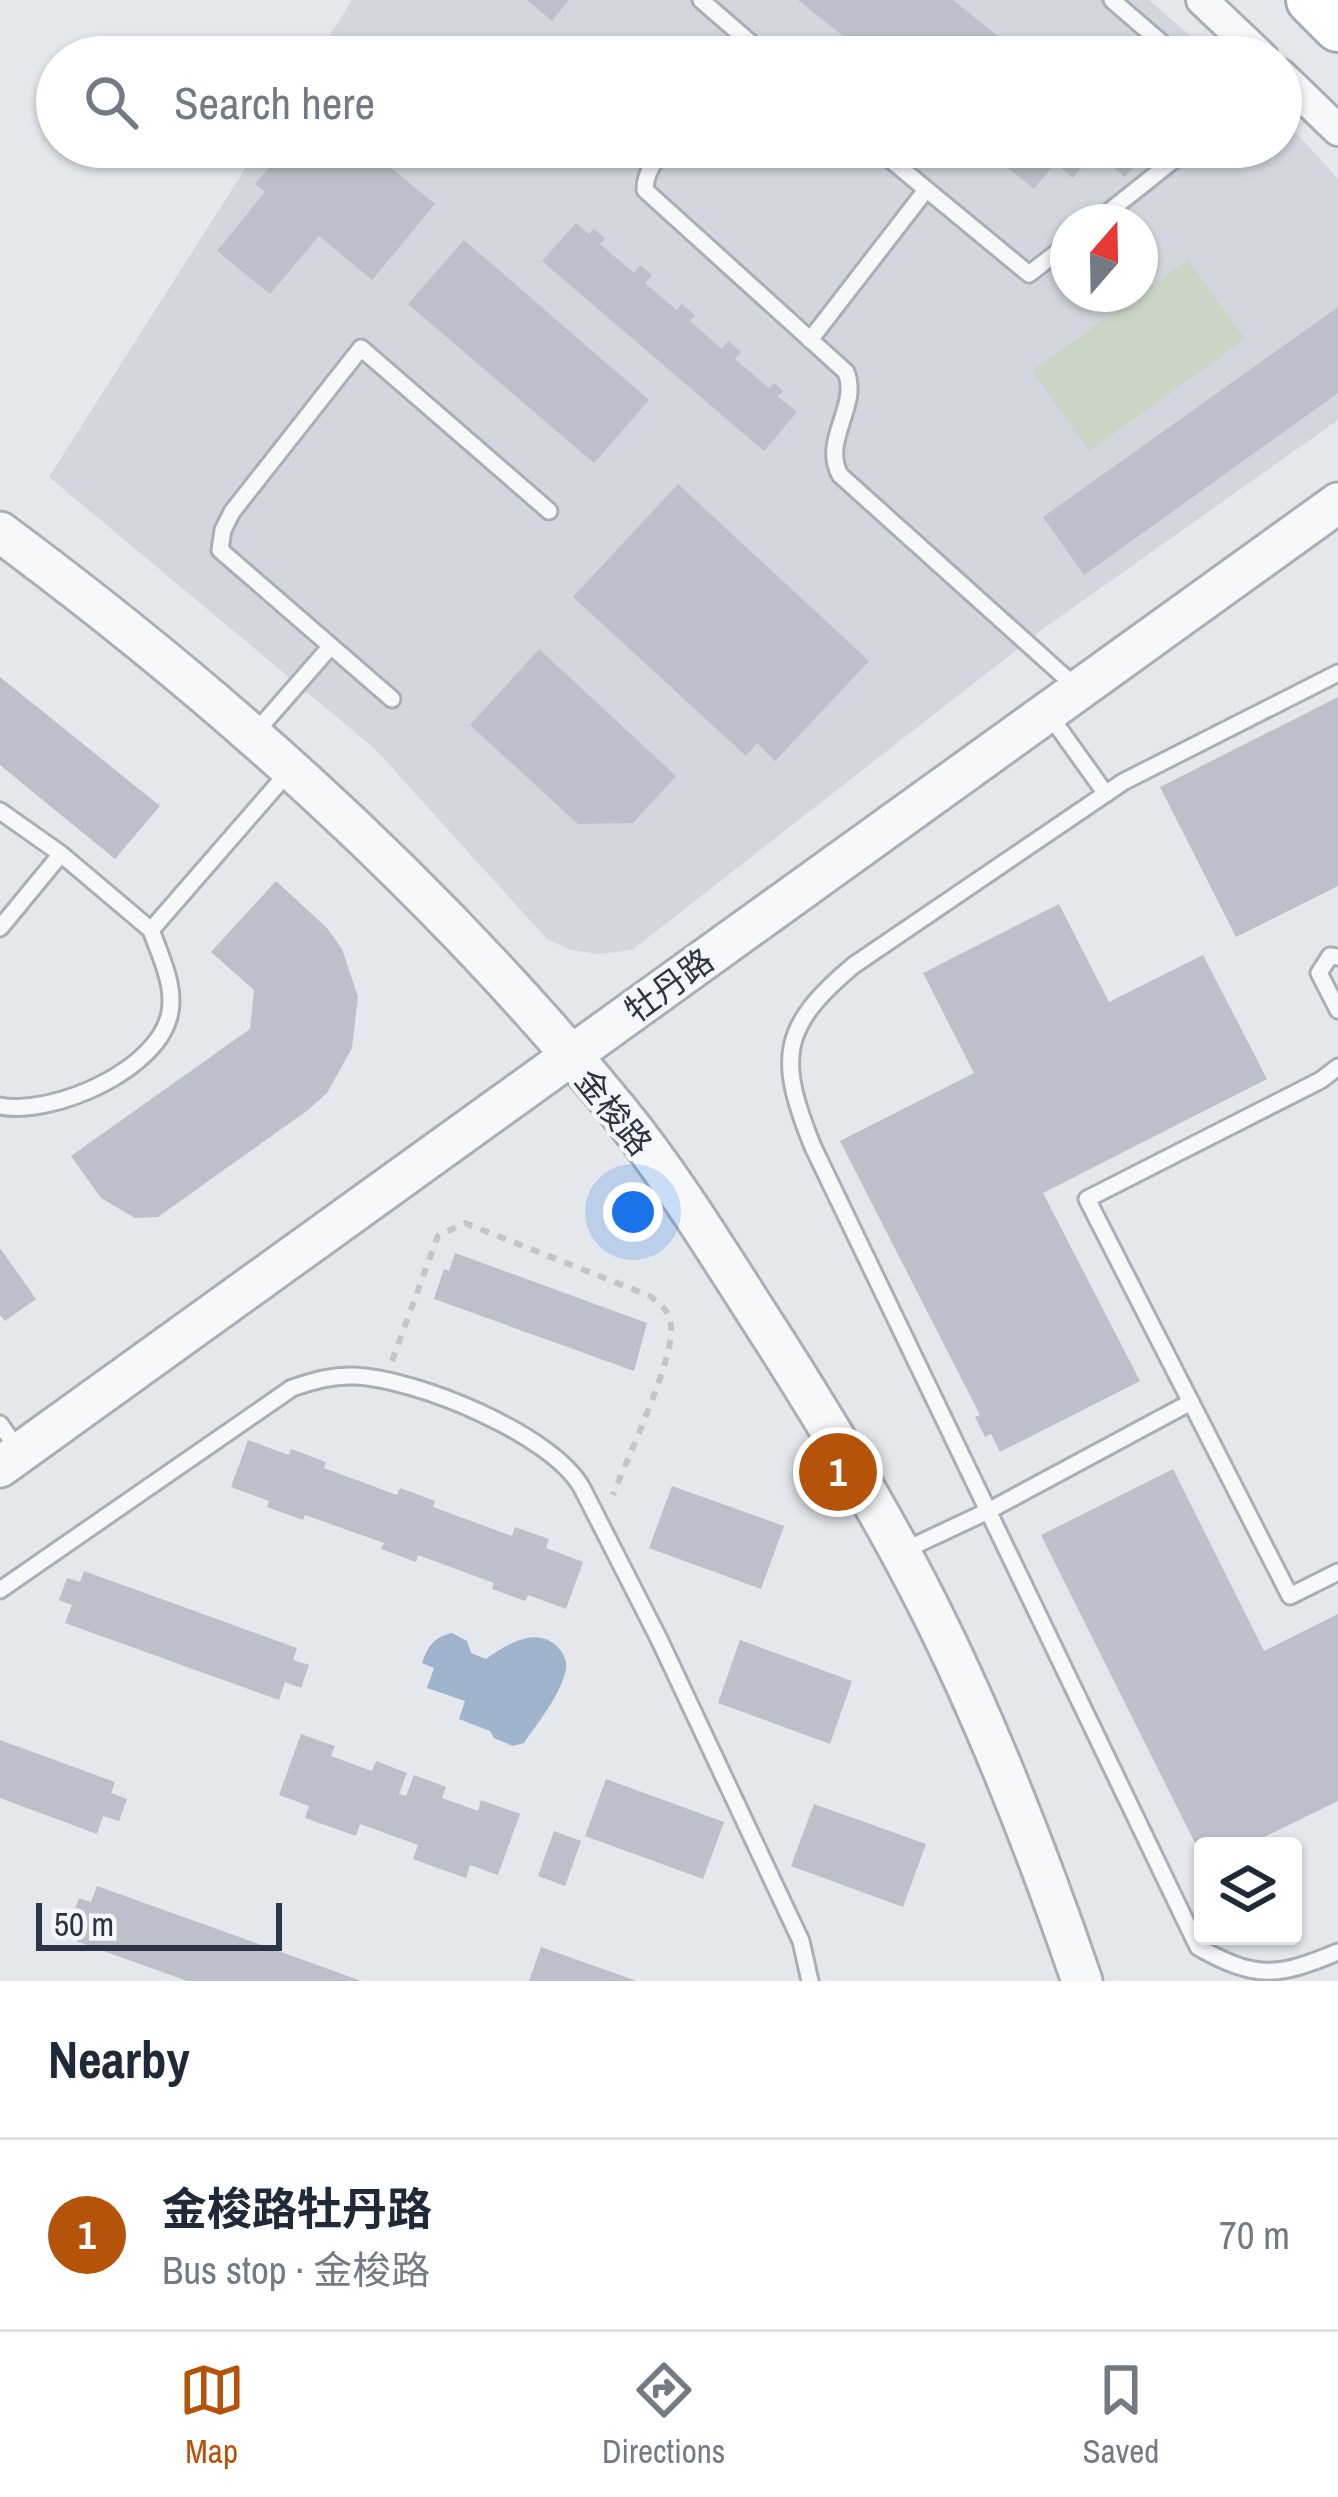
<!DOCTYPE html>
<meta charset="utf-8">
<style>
:root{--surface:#fff;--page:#f6f6f7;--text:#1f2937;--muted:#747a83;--line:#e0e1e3;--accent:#b45309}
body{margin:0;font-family:"Archivo Narrow","Noto Sans SC",sans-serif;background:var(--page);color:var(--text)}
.controls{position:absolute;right:36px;bottom:36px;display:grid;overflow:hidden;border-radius:12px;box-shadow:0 3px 9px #0004}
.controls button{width:108px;height:108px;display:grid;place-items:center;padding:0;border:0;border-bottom:3px solid var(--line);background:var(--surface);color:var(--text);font:60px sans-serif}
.compass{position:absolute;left:1050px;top:204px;width:108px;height:108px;border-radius:50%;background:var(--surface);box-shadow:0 3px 9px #0004;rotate:20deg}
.scale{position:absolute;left:36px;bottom:30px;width:246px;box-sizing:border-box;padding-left:12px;border:6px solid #2b3445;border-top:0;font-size:33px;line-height:42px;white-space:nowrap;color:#2b3445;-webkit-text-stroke:9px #f4f6f9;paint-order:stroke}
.you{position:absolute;left:633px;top:1212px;width:42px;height:42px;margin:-30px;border:9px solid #fff;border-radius:50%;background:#1a73e8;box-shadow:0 0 0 18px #1a73e833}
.badge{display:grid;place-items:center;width:78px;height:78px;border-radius:50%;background:var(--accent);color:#fff;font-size:39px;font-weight:700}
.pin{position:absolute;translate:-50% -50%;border:6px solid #fff;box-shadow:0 3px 12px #0006}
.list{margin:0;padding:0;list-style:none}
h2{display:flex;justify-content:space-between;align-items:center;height:156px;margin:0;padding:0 48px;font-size:51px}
h2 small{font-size:39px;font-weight:400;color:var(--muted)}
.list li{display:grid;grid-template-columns:78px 1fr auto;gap:36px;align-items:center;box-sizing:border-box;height:192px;padding:0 48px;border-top:3px solid var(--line)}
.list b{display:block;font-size:45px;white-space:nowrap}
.list p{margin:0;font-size:39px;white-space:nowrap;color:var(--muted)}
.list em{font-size:39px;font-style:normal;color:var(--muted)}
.icon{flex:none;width:66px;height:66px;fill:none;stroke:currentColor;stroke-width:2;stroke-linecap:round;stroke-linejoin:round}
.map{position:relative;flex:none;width:1338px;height:1981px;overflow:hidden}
.search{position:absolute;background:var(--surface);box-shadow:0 3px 9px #0004;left:36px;right:36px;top:36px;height:132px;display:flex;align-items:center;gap:30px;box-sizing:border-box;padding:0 42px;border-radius:66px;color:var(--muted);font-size:45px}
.sheet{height:348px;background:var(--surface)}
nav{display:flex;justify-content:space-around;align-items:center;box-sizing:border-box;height:168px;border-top:3px solid var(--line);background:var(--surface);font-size:33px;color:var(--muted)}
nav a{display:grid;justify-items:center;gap:6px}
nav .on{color:var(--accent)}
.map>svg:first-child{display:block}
.built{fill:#d2d6de;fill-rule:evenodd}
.green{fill:#c9d6c5}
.water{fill:#9fb4cc}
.building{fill:#bbc0ca}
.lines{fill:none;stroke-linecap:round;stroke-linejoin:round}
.service-casing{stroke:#a9aeb7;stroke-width:21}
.minor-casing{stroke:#a9aeb7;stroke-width:36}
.tertiary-casing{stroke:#a9aeb7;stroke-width:45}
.primary-casing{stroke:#a3abb8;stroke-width:54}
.path{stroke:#c2c5cb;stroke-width:6;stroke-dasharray:9 9;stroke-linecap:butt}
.service{stroke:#f7f8fa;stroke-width:15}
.minor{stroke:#f7f8fa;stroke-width:30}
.tertiary{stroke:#f7f8fa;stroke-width:39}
.primary{stroke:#fff;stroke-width:48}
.labels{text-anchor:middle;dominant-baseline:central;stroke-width:9;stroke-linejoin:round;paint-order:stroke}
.street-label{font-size:33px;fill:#2b3445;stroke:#f4f6f9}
</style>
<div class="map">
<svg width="1338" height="1981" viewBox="0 0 1338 1981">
<rect width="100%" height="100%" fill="#e4e7ec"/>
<!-- built -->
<path class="built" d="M352,0H1149L1215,57H316Z
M1281,116L1338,179V420L1047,626L632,950L598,954L571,950L547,939L375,749L49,477L259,147H1281ZM1068,222H1140V294H1068Z"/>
<!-- green -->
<path class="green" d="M1188,260L1245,339L1089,451L1032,371Z"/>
<!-- water -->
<path class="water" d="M452,1633L467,1641L471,1653L486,1659C507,1644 540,1623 561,1651C565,1657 567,1662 566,1669C561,1695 538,1722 524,1743L513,1746L494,1738L490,1731L459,1719L465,1701L427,1688L434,1668L422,1663C428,1646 434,1637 452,1633Z"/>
<!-- building -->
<path class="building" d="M527,0H569L552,21Z
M798,0H953L1024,57H858L862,51Z
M286,147H366L435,204L372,280L319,236L270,294L217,251L265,192L255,184Z
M982,147H1109L1134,167L1125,177L1093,152L1073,178L1055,163L1034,189Z
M576,223L589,234L594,229L605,238L600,244L634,273L640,265L652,275L645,283L677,310L682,304L695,315L690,321L722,349L728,341L741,352L735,359L769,388L774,383L783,391L778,397L797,412L764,451L542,261Z
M464,240L649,400L594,463L408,304Z
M1338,307V393L1084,575L1043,517Z
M678,484L869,661L775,761L757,743L746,756L573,597Z
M539,649L676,776L633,823L578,824L470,725Z
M0,677L160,806L115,859L0,765Z
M1338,697V886L1236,937L1160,787Z
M276,881L327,928L342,949L358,997L352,1048L327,1093L308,1110L158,1217L135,1218L101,1198L71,1156L250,1029L254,990L211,952Z
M1059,904L1109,1002L1203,955L1267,1079L1043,1193L1140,1381L1000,1452L991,1434L985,1437L975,1417L980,1415L840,1141L974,1073L923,973Z
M0,1248L36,1299L5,1321L0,1315Z
M455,1253L647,1323L634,1371L434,1299L444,1269L449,1271Z
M248,1440L289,1455L291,1449L326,1462L324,1468L397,1495L400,1488L435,1501L433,1507L512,1536L515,1527L549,1539L546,1548L583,1562L566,1609L528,1595L525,1601L492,1589L494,1583L418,1555L416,1562L381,1549L384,1543L305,1515L303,1520L267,1507L269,1501L231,1487Z
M1173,1469L1264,1651L1338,1614V1801L1246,1846H1203V1859L1041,1535Z
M672,1486L784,1526L761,1589L649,1548Z
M84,1571L297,1648L293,1660L309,1665L301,1688L285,1682L279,1700L65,1623L72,1605L59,1600L67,1578L80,1582Z
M740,1640L852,1681L830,1744L718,1703Z
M301,1734L335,1746L331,1756L372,1771L376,1761L407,1773L399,1794L406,1796L414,1775L446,1787L442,1798L478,1811L481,1800L520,1814L498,1875L470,1865L466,1878L413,1859L418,1845L360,1824L356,1836L305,1818L309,1806L279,1795Z
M0,1740L115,1782L111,1793L127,1799L119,1821L103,1816L97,1834L0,1798Z
M606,1779L724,1822L703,1879L585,1836Z
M814,1804L926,1844L903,1907L791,1866Z
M554,1831L581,1841L565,1886L538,1876Z
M97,1886L359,1980V1981H187L76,1941L82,1927L70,1923L79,1898L91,1902Z
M541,1947L634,1980V1981H529Z"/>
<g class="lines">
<defs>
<path id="service" d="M701,0L767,57
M1112,0L1178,57
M667,147C655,160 645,172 645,190L846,372C860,406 821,440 840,475L1077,688
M875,147L1029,274L1068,244
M1096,222L1190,147
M810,340L926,190
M1338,673L1123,782L854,965C780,1027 777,1058 813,1147L1198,1947C1256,1980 1278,1977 1338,1952
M392,699L220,550L223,530L232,512L361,348L549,511
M1048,713L1106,794
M254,734L331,646
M0,811L61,854L151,930L291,769
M0,928L61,854
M1338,957L1330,956L1319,973L1338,1010
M1338,1067L1321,1080L1087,1199L1290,1596L1338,1572
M0,1106C53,1116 160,1070 170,1012C175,985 160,955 151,930
M0,1424L19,1451
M901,1552L988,1511L1191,1402
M0,1590L292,1388C313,1381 332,1375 355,1376C417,1379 552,1434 582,1488L659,1639L801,1941L810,1981"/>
<path id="minor" d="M1202,0L1262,57
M1281,75L1338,130"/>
<path id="tertiary" d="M0,532C228,701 439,892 619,1112C671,1176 715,1248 760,1318C820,1411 878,1506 928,1605C989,1726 1038,1853 1082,1981
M0,1467L1338,503"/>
<path id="primary" d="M1311,0L1338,27"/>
</defs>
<!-- service casing -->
<use href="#service" class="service-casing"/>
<!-- minor casing -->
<use href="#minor" class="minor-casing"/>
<!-- tertiary casing -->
<use href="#tertiary" class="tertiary-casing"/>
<!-- primary casing -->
<use href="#primary" class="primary-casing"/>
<!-- path -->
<path class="path" d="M392,1361L438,1236L465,1223L650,1296C661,1305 669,1310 671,1325C676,1356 626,1461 613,1495"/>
<!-- service -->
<use href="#service" class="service"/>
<!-- minor -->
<use href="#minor" class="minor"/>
<!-- tertiary -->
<use href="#tertiary" class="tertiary"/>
<!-- primary -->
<use href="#primary" class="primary"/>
</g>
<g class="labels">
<!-- street labels -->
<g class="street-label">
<text transform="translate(669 985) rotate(-36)">牡丹路</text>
<text transform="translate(614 1112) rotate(51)">金梭路</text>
</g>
</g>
</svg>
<div class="controls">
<button><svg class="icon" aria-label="layers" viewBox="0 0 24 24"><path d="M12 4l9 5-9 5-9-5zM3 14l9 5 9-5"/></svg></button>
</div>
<svg class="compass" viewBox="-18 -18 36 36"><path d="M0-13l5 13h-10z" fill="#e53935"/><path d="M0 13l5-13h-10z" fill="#747a83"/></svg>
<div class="scale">50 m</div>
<div class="you"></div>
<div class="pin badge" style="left:838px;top:1472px">1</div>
<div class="search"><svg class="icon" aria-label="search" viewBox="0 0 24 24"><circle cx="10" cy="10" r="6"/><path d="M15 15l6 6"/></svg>Search here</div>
</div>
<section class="sheet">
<h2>Nearby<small></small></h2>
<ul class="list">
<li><span class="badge">1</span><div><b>金梭路牡丹路</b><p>Bus stop · 金梭路</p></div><em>70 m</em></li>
</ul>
</section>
<nav>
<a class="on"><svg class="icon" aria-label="map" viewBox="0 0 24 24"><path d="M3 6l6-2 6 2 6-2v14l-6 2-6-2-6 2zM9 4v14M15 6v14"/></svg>Map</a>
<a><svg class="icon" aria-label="directions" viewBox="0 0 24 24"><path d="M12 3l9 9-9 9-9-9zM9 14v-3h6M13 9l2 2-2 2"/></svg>Directions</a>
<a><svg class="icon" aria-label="saved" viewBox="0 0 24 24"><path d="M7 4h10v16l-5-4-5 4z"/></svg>Saved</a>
</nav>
